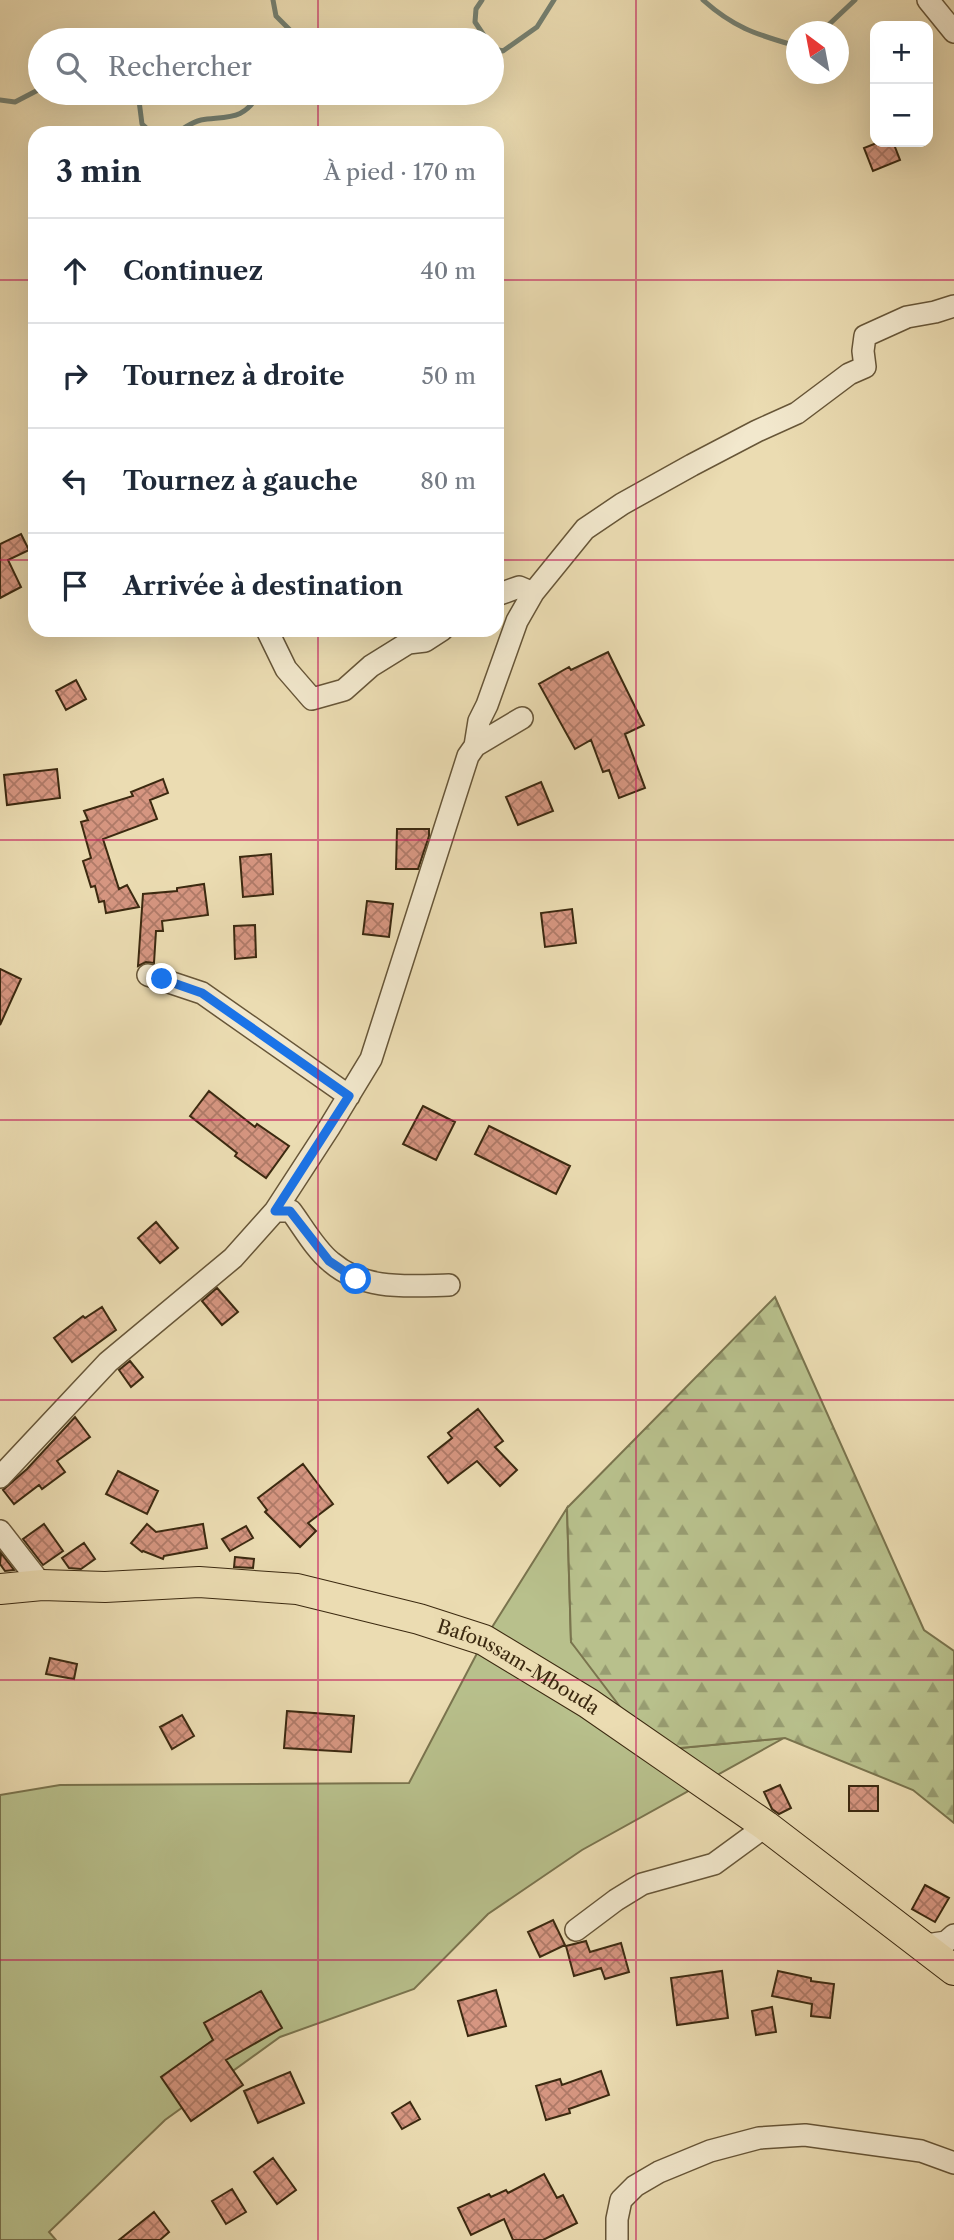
<!DOCTYPE html>
<html lang="fr">
<meta charset="utf-8">
<style>
:root{--surface:#fff;--page:#f2f2f3;--text:#1f2937;--muted:#747a83;--line:#e0e1e3}
body{margin:0;font-family:"Libre Caslon Text",serif;background:var(--page);color:var(--text)}
.controls{position:absolute;right:21px;top:21px;display:grid;overflow:hidden;border-radius:14px;box-shadow:0 7px 28px #0002}
.controls button{width:63px;height:63px;display:grid;place-items:center;padding:0;border:0;border-bottom:2px solid var(--line);background:var(--surface);color:var(--text);font:35px sans-serif}
.compass{position:absolute;left:786px;top:21px;width:63px;height:63px;border-radius:50%;background:var(--surface);box-shadow:0 7px 28px #0002;rotate:328deg}
.stop{position:absolute;width:21px;height:21px;margin:-16px;border:5px solid #1a73e8;border-radius:50%;background:#fff}
.stop.end{background:#1a73e8;border-color:#fff;box-shadow:0 2px 7px #0008}
.list{margin:0;padding:0;list-style:none}
h2{display:flex;justify-content:space-between;align-items:center;height:91px;margin:0;padding:0 28px;font-size:30px}
h2 small{font-size:23px;font-weight:400;color:var(--muted)}
.list li{display:grid;grid-template-columns:46px 1fr auto;gap:21px;align-items:center;box-sizing:border-box;height:105px;padding:0 28px;border-top:2px solid var(--line)}
.list b{display:block;font-size:26px;white-space:nowrap}
.list em{font-size:23px;font-style:normal;color:var(--muted)}
.icon{flex:none;width:38px;height:38px;fill:none;stroke:currentColor;stroke-width:2;stroke-linecap:round;stroke-linejoin:round}
.map{position:relative;flex:none;width:954px;height:2240px;overflow:hidden}
.search{position:absolute;background:var(--surface);box-shadow:0 7px 28px #0002;left:28px;top:28px;width:476px;height:77px;display:flex;align-items:center;gap:18px;box-sizing:border-box;padding:0 24px;border-radius:38px;color:var(--muted);font-size:26px}
.panel{position:absolute;background:var(--surface);box-shadow:0 7px 28px #0002;left:28px;top:126px;width:476px;height:511px;border-radius:21px}
.map>svg:first-child{display:block}
.grass{fill:#b8c08c;stroke:#7a744e;stroke-width:2}
.forest{fill:url(#forest-firs);stroke:#7a744e;stroke-width:2}
.lines{fill:none;stroke-linecap:round;stroke-linejoin:round}
.stream{stroke:#748072;stroke-width:5}
.building{fill:url(#building-cross-hatch);stroke:#3b2910;stroke-width:2}
.minor-casing{stroke:#675638;stroke-width:24}
.highway-casing{stroke:#3b2910;stroke-width:32}
.minor{stroke:#f2e8cd;stroke-width:21}
.highway{stroke:#ebdcb2;stroke-width:30}
.route{stroke:#1a73e8;stroke-width:9}
.grid{fill:none;stroke:#c2185b;stroke-width:2;stroke-opacity:0.55}
.labels{text-anchor:middle;dominant-baseline:central;stroke-width:5;stroke-linejoin:round;paint-order:stroke}
.street-label{font-size:19px;fill:#3b2910;stroke:#f2e8cd}
</style>
<div class="map">
<svg width="954" height="2240" viewBox="0 0 954 2240">
<defs>
<pattern id="forest-firs" width="22" height="20" patternUnits="userSpaceOnUse" patternTransform="scale(1.75)"><rect width="22" height="20" fill="#b8c08c"/><path d="M5 1l3.5 6h-7zM16 11l3.5 6h-7z" fill="#979c71"/></pattern>
<pattern id="building-cross-hatch" width="8" height="8" patternUnits="userSpaceOnUse" patternTransform="scale(1.75)"><rect width="8" height="8" fill="#d69681"/><path d="M0 0l8 8M0 8l8-8" fill="none" stroke="#af7a68"/></pattern>
</defs>
<rect width="100%" height="100%" fill="#ebdcb2"/>
<filter id="stains"><feTurbulence type="fractalNoise" baseFrequency=".00286" numOctaves="4"/><feColorMatrix values="0 0 0 0 .2 0 0 0 0 .09 0 0 0 0 .02 0 0 0 .5 -.17"/></filter>
<radialGradient id="worn" r=".72"><stop offset=".6" stop-color="#630" stop-opacity="0"/><stop offset="1" stop-color="#630" stop-opacity=".3"/></radialGradient>
<!-- grass -->
<path class="grass" d="M567,1508L571,1642L670,1749L784,1738L582,1850L488,1914L414,1989L280,2037L165,2120L49,2232L56,2240H0V1795L60,1785L409,1783L484,1640Z"/>
<!-- forest -->
<path class="forest" d="M775,1297L924,1630L954,1651V1823L913,1790L785,1738L670,1749L624,1712L571,1642L567,1508Z"/>
<g class="lines">
<!-- stream -->
<path class="stream" d="M273,0L276,16L290,30L288,40
M482,0L476,9L475,22L487,40
M703,0C733,27 755,34 793,45L796,43
M821,32L855,0
M71,40L77,38L85,40
M492,46L494,49L503,51L537,27L554,0
M138,93L142,124L152,133
M0,100L15,102L40,89
M176,133C184,128 192,122 201,120C227,116 245,121 259,93"/>
</g>
<!-- building -->
<path class="building" d="M879,142H893L900,160L873,171L864,148Z
M21,534L29,550L8,560L21,587L0,598V544Z
M608,652L644,725L625,734L645,788L619,798L609,770L603,772L591,740L575,749L539,684L569,667L571,670Z
M76,680L86,699L66,710L56,691Z
M57,769L60,798L7,805L4,775Z
M163,779L168,793L150,800L157,819L103,839L119,889L127,885L139,907L106,913L104,901L99,902L95,886L91,887L83,861L91,858L81,822L88,820L84,811L133,796L131,792Z
M541,782L553,811L518,825L506,797Z
M397,829H429V836L418,869H396Z
M271,854L273,894L243,897L240,857Z
M204,884L208,915L162,921L163,931H156L154,963L146,962L138,966L143,894L177,891V888Z
M367,901L393,904L389,937L363,934Z
M572,909L576,943L545,947L541,913Z
M255,925L256,957L235,959L234,926Z
M0,969L21,979L0,1025Z
M209,1091L255,1127L257,1124L289,1146L266,1178L235,1156L237,1153L190,1116Z
M423,1106L455,1122L436,1160L403,1144Z
M489,1126L570,1166L556,1194L475,1154Z
M156,1222L178,1248L160,1263L138,1238Z
M217,1288L238,1312L222,1325L202,1301Z
M102,1307L116,1330L72,1362L54,1338L83,1316L85,1318Z
M130,1361L143,1377L131,1387L119,1370Z
M478,1409L503,1441L495,1447L517,1470L500,1486L477,1461L448,1483L428,1457L452,1438L448,1433Z
M75,1417L90,1437L57,1461L65,1472L42,1489L39,1485L14,1504L3,1490L27,1469Z
M303,1464L333,1504L308,1523L316,1531L300,1547L265,1512L267,1510L258,1498Z
M118,1471L158,1491L147,1514L106,1494Z
M44,1524L63,1551L43,1565L23,1539Z
M147,1524L156,1532L203,1524L207,1548L164,1556L163,1559L143,1551L142,1552L131,1543Z
M246,1526L253,1538L230,1551L222,1539Z
M84,1543L95,1559L81,1569L69,1568L62,1558Z
M1,1553L14,1570L5,1571L0,1564Z
M235,1557L254,1559L253,1568L234,1567Z
M50,1658L77,1664L74,1679L46,1674Z
M287,1711L354,1716L351,1752L284,1748Z
M182,1715L194,1736L172,1749L160,1727Z
M780,1785L791,1808L779,1814L772,1809L764,1792Z
M849,1786H878V1811H849Z
M925,1885L949,1898L935,1922L912,1909Z
M553,1920L565,1945L540,1957L528,1932Z
M586,1941L590,1952L621,1943L629,1972L605,1979L601,1968L574,1976L566,1946Z
M722,1971L728,2018L677,2025L671,1978Z
M778,1971L811,1978V1981L834,1984L830,2018L811,2016L812,2004L772,1996Z
M496,1990L506,2026L468,2036L458,2001Z
M261,1991L282,2028L226,2060L243,2085L191,2121L161,2077L213,2040L204,2023Z
M772,2007L776,2032L756,2035L752,2011Z
M601,2071L609,2095L569,2109L570,2113L546,2120L536,2086L560,2079L562,2085Z
M290,2072L304,2103L258,2123L244,2091Z
M410,2102L420,2119L402,2129L392,2113Z
M273,2158L296,2190L277,2204L254,2172Z
M544,2174L557,2198L563,2195L577,2223L543,2240H513L504,2219L471,2235L458,2208L489,2194L491,2197L506,2190L508,2193Z
M232,2189L246,2212L226,2224L212,2201Z
M154,2212L169,2232L160,2240H119Z"/>
<g class="lines">
<defs>
<path id="minor" d="M928,0L954,32
M497,595L519,587L533,593
M267,630L286,669L312,699L344,690L371,666L408,643L425,641L442,630
M475,746L479,721L487,705L517,621L533,593L585,529L622,504L692,465L757,431L797,413L849,374L865,367L863,351L865,336L907,317L935,312L954,306
M148,975L202,993L349,1096
M275,1211H291C303,1227 315,1249 331,1262C365,1291 407,1286 449,1285
M0,1477L108,1362L233,1258L275,1211L329,1128L371,1059L468,756L475,746L522,718
M0,1531L42,1585
M576,1930L616,1900L642,1884L714,1864L766,1826
M920,1946L946,1942L954,1935
M617,2240V2219L621,2200L635,2186L659,2172L710,2151L759,2138L805,2135L921,2151L954,2163"/>
<g id="highway">
<path id="s1" d="M0,1589L42,1585L105,1587L199,1582L297,1589L419,1619L484,1640L588,1703L766,1826L954,1970"/>
</g>
</defs>
<!-- minor casing -->
<use href="#minor" class="minor-casing"/>
<!-- highway casing -->
<use href="#highway" class="highway-casing"/>
<!-- minor -->
<use href="#minor" class="minor"/>
<!-- highway -->
<use href="#highway" class="highway"/>
</g>
<g class="lines">
<!-- route -->
<path class="route" d="M162,979L202,993L349,1096L275,1211H290L329,1261L356,1279"/>
</g>
<!-- grid -->
<path class="grid" d="M318,0V40M636,0V2240M318,93V133M0,280H35M497,280H954M0,560H35M497,560H954M318,630V2240M0,840H954M0,1120H954M0,1400H954M0,1680H954M0,1960H954"/>
<g class="labels">
<!-- street labels -->
<g class="street-label">
<text stroke="none"><textPath href="#s1" startOffset="534">Bafoussam-Mbouda</textPath></text>
</g>
</g>
<rect width="100%" height="100%" filter="url(#stains)"/>
<rect width="100%" height="100%" fill="url(#worn)"/>
</svg>
<div class="controls">
<button>+</button>
<button>−</button>
</div>
<svg class="compass" viewBox="-18 -18 36 36"><path d="M0-13l5 13h-10z" fill="#e53935"/><path d="M0 13l5-13h-10z" fill="#747a83"/></svg>
<div class="stop" style="left:356px;top:1279px"></div>
<div class="stop end" style="left:162px;top:979px"></div>
<div class="search"><svg class="icon" aria-label="search" viewBox="0 0 24 24"><circle cx="10" cy="10" r="6"/><path d="M15 15l6 6"/></svg>Rechercher</div>
<section class="panel">
<h2>3 min<small>À pied · 170 m</small></h2>
<ul class="list">
<li><svg class="icon" aria-label="ahead" viewBox="0 0 24 24"><path d="M12 20V5M6 11l6-6 6 6"/></svg><div><b>Continuez</b></div><em>40 m</em></li>
<li><svg class="icon" aria-label="right" viewBox="0 0 24 24"><path d="M7 20v-9h11M14 6l5 5-5 5"/></svg><div><b>Tournez à droite</b></div><em>50 m</em></li>
<li><svg class="icon" aria-label="left" viewBox="0 0 24 24"><path d="M17 20v-9H6M10 6l-5 5 5 5"/></svg><div><b>Tournez à gauche</b></div><em>80 m</em></li>
<li><svg class="icon" aria-label="arrive" viewBox="0 0 24 24"><path d="M6 21V4h12l-3 4 3 4H6"/></svg><div><b>Arrivée à destination</b></div></li>
</ul>
</section>
</div>
